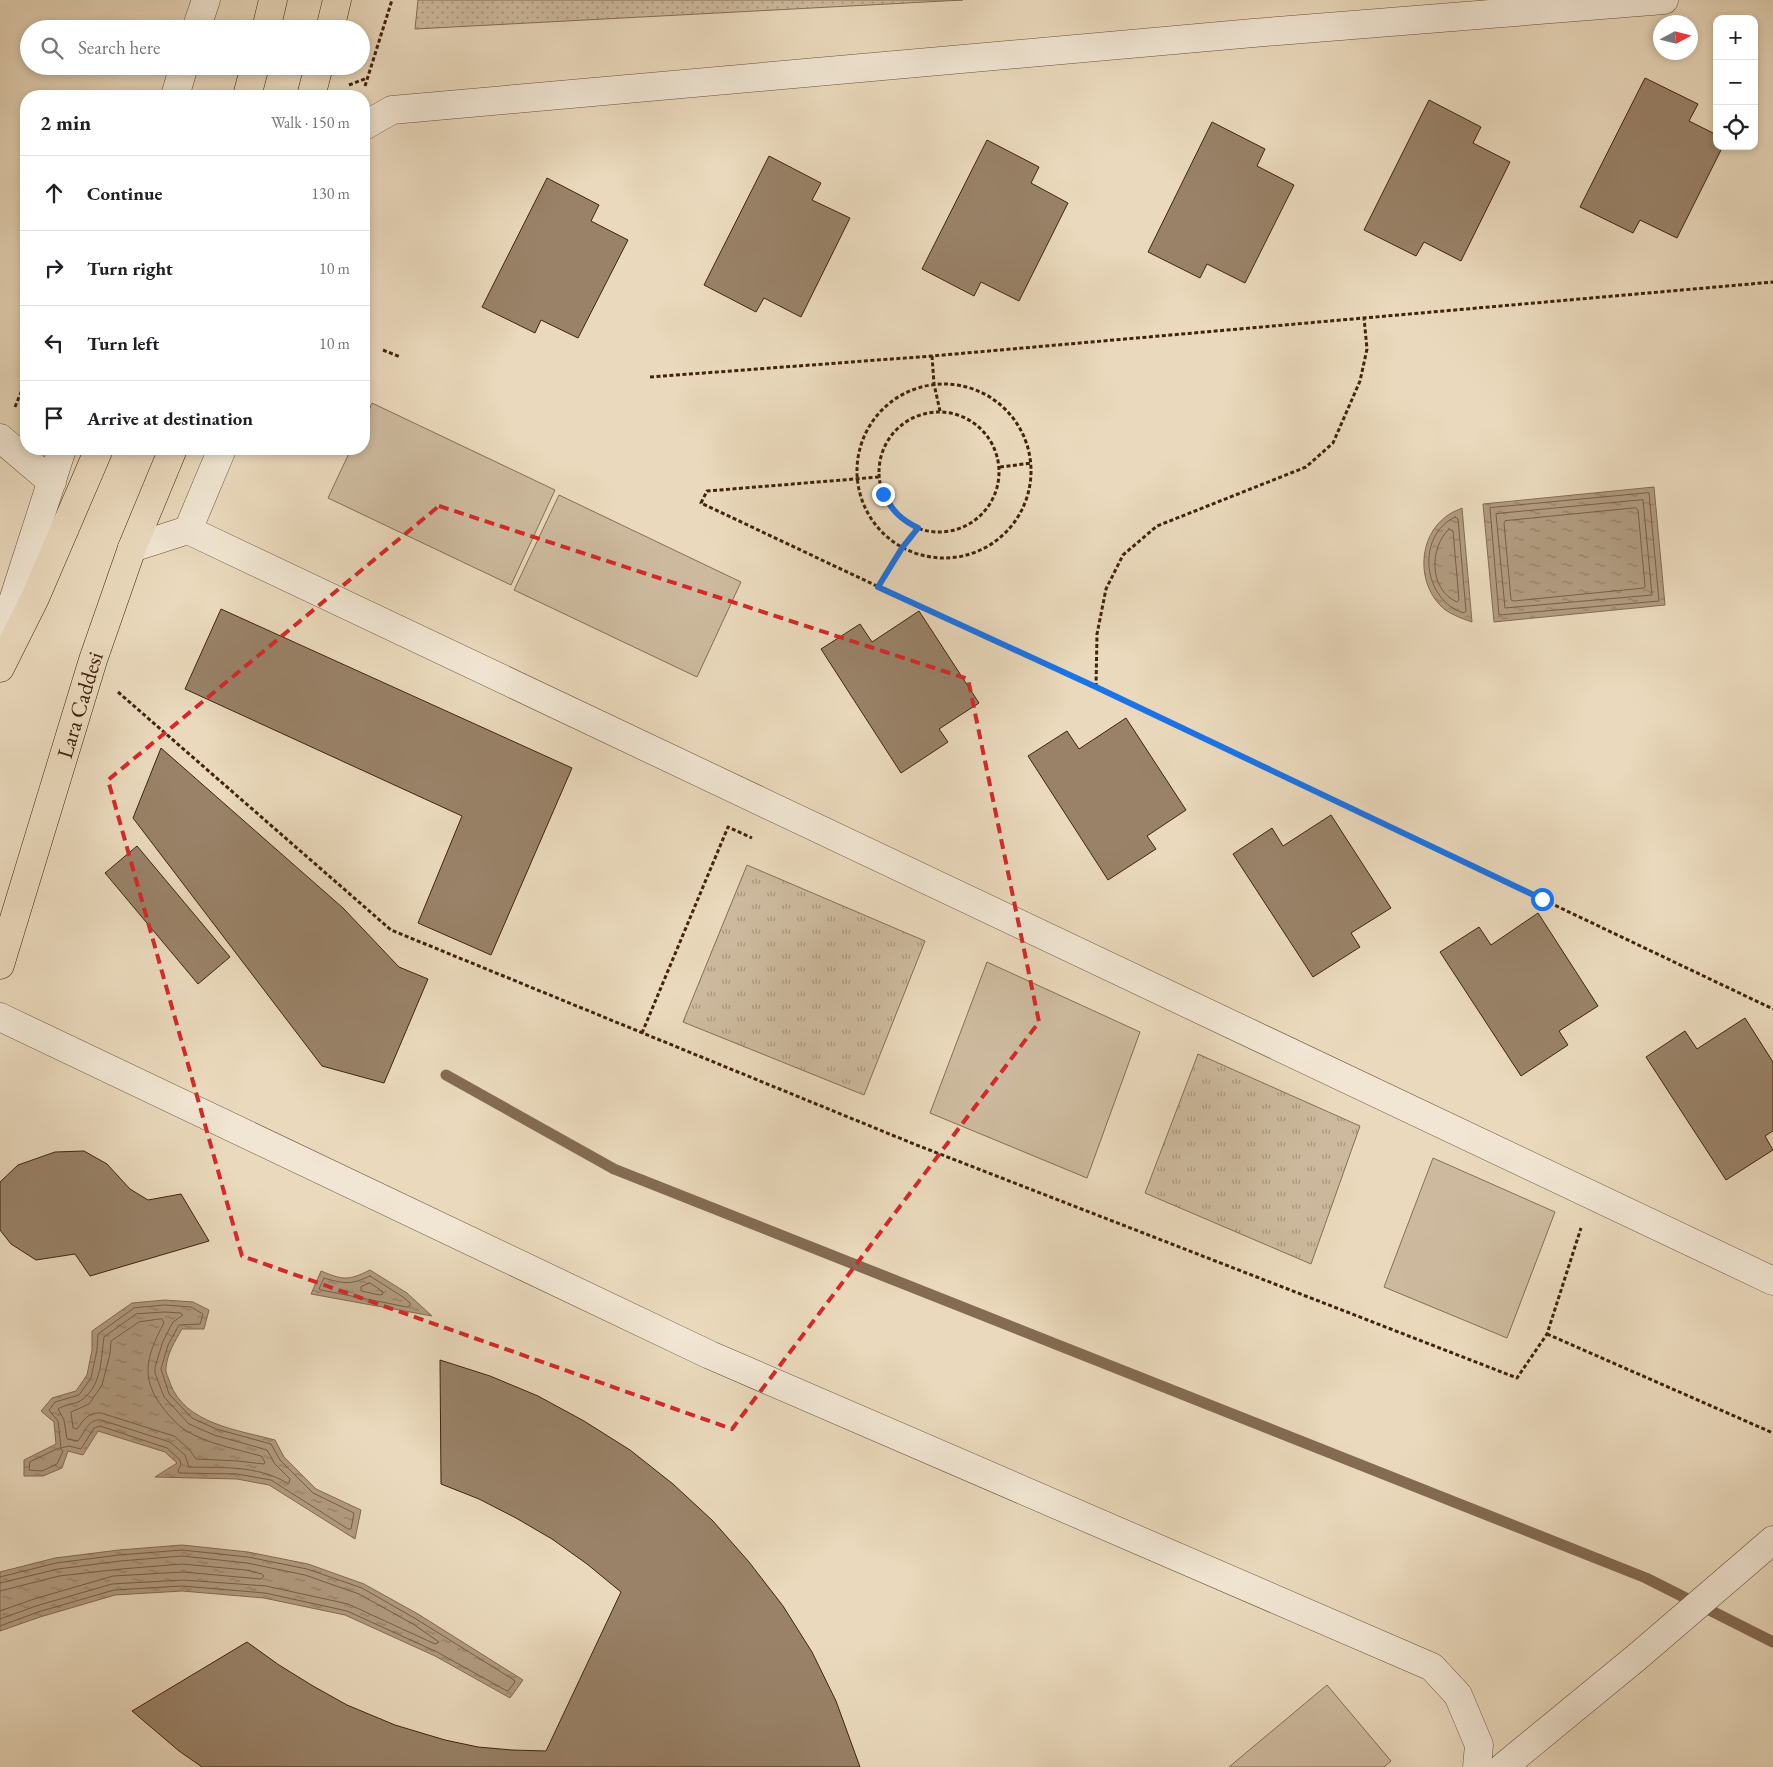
<!DOCTYPE html>
<meta charset="utf-8">
<style>
:root{--surface:#fff;--page:#f6f6f6;--text:#202124;--muted:#757577;--line:#e0e0e0}
body{margin:0;font-family:"EB Garamond",serif;background:var(--page);color:var(--text)}
.controls{position:absolute;right:15px;top:15px;display:grid;overflow:hidden;border-radius:10px;box-shadow:0 2px 8px #0003}
.controls button{width:45px;height:45px;display:grid;place-items:center;padding:0;border:0;border-bottom:1px solid var(--line);background:var(--surface);color:var(--text);font:25px sans-serif}
.compass{position:absolute;left:1653px;top:15px;width:45px;height:45px;border-radius:50%;background:var(--surface);box-shadow:0 2px 8px #0003;rotate:83deg}
.stop{position:absolute;width:15px;height:15px;margin:-11px;border:4px solid #1a73e8;border-radius:50%;background:#fff}
.stop.end{background:#1a73e8;border-color:#fff;box-shadow:0 1px 5px #0008}
.list{margin:0;padding:0;list-style:none}
h2{display:flex;justify-content:space-between;align-items:center;height:65px;margin:0;padding:0 20px;font-size:21px}
h2 small{font-size:16px;font-weight:400;color:var(--muted)}
.list li{display:grid;grid-template-columns:32px 1fr auto;gap:15px;align-items:center;box-sizing:border-box;height:75px;padding:0 20px;border-top:1px solid var(--line)}
.list b{display:block;font-size:19px;white-space:nowrap}
.list em{font-size:16px;font-style:normal;color:var(--muted)}
.icon{flex:none;width:28px;height:28px;fill:none;stroke:currentColor;stroke-width:2;stroke-linecap:round;stroke-linejoin:round}
.map{position:relative;flex:none;width:1773px;height:1767px;overflow:hidden}
.search{position:absolute;background:var(--surface);box-shadow:0 2px 8px #0003;left:20px;top:20px;width:350px;height:55px;display:flex;align-items:center;gap:12px;box-sizing:border-box;padding:0 18px;border-radius:28px;color:var(--muted);font-size:19px}
.panel{position:absolute;background:var(--surface);box-shadow:0 2px 8px #0003;left:20px;top:90px;width:350px;height:365px;border-radius:20px}
.map>svg:first-child{display:block}
.grass{fill:url(#grass-dots);stroke:#876e56}
.park{fill:url(#park-tufts);stroke:#876e56}
.pitch{fill:#cdba9e;stroke:#876e56}
.water{fill:url(#water-ripples);stroke:#846b52}
.lines{fill:none;stroke-linecap:round;stroke-linejoin:round}
.shore{stroke:#795f46;stroke-width:1}
.stream{stroke:#846b52;stroke-width:11}
.building{fill:#998268;stroke:#41230d}
.minor-casing{stroke:#6b5039;stroke-width:29}
.major-casing{stroke:#41230d;stroke-width:29}
.path{stroke:#41230d;stroke-width:3;stroke-dasharray:4 2.5;stroke-linecap:butt}
.minor{stroke:#f1e6d3;stroke-width:28}
.major{stroke:#ead9bc;stroke-width:28}
.route{stroke:#1a73e8;stroke-width:6}
.marked{fill:none;stroke:#d62828;stroke-width:4;stroke-dasharray:10 6;stroke-linejoin:round}
.labels{text-anchor:middle;dominant-baseline:central;stroke-width:4;stroke-linejoin:round;paint-order:stroke}
.street-label{font-size:22px;fill:#41230d;stroke:#f1e6d3}
</style>
<div class="map">
<svg width="1773" height="1767" viewBox="0 0 1773 1767">
<defs>
<pattern id="grass-dots" width="8" height="8" patternUnits="userSpaceOnUse" patternTransform="scale(1.25)"><rect width="8" height="8" fill="#cdba9e"/><path d="M2 2h.1M6 6h.1" fill="none" stroke="#a8977f" stroke-width="1.8" stroke-linecap="round"/></pattern>
<pattern id="park-tufts" width="24" height="20" patternUnits="userSpaceOnUse" patternTransform="scale(1.25)"><rect width="24" height="20" fill="#cdba9e"/><path d="M3 7l-1-3M5 7V3M7 7l1-3M15 17l-1-3M17 17v-4M19 17l1-3" fill="none" stroke="#a8977f"/></pattern>
<pattern id="water-ripples" width="26" height="14" patternUnits="userSpaceOnUse" patternTransform="scale(1.25)"><rect width="26" height="14" fill="#b19b80"/><path d="M2 4q2-2 4 0t4 0M15 11q2-2 4 0t4 0" fill="none" stroke="#927e67"/></pattern>
</defs>
<rect width="100%" height="100%" fill="#ead9bc"/>
<filter id="stains"><feTurbulence type="fractalNoise" baseFrequency=".004" numOctaves="4"/><feColorMatrix values="0 0 0 0 .2 0 0 0 0 .09 0 0 0 0 .02 0 0 0 .5 -.17"/></filter>
<radialGradient id="worn" r=".72"><stop offset=".6" stop-color="#630" stop-opacity="0"/><stop offset="1" stop-color="#630" stop-opacity=".3"/></radialGradient>
<!-- grass -->
<path class="grass" d="M418,0H963L415,29Z"/>
<!-- park -->
<path class="park" d="M747,865L925,941L864,1095L683,1022Z
M1198,1054L1360,1126L1311,1264L1145,1193Z"/>
<!-- pitch -->
<path class="pitch" d="M372,403L555,490L511,585L328,498L351,449H364V422Z
M559,495L741,582L697,677L514,590Z
M987,962L1140,1032L1087,1178L930,1113Z
M1433,1158L1555,1212L1507,1338L1384,1287Z
M1327,1685L1391,1761L1384,1767H1229Z"/>
<!-- water -->
<path class="water" d="M1654,487L1665,605L1494,622L1483,504Z
M1462,508L1472,622C1463,619 1452,615 1444,609C1416,585 1417,536 1448,515C1452,512 1458,510 1462,508Z
M370,1270L407,1293L432,1316L311,1294L321,1271C343,1280 348,1281 370,1270Z
M165,1300L193,1302L209,1310L204,1329H182C175,1341 167,1354 166,1368C165,1373 169,1378 170,1383C185,1424 238,1430 275,1440L284,1457L316,1489L361,1510L355,1539L269,1485L237,1479L155,1477L177,1463L165,1452L98,1431L83,1455L68,1451L62,1468L43,1476H24V1460L56,1444L54,1422L41,1411L52,1398L76,1391L87,1375L92,1350V1331L132,1303Z
M182,1545L248,1552L308,1564L364,1584L418,1614L523,1680L510,1698L435,1656L345,1615L264,1598L182,1591L115,1595L40,1617L0,1631V1572L55,1558L119,1550Z"/>
<g class="lines">
<!-- shore -->
<path class="shore" d="M1649,493L1659,601L1499,615L1490,508Z
M1643,500L1652,595L1505,608L1496,514Z
M1636,508L1638,510L1645,586L1644,588L1514,601L1511,600L1504,523L1505,521Z
M1455,517L1458,519L1466,611L1464,613C1423,601 1415,536 1455,517Z
M1449,529L1453,531L1459,600L1457,602C1429,590 1429,548 1449,529Z
M370,1276L403,1297L410,1303V1306L407,1307L321,1290L319,1289L324,1278C345,1284 350,1285 370,1276Z
M370,1283L382,1291L383,1294L380,1295L361,1291V1287Z
M165,1305L191,1307L203,1314L200,1324L179,1325L168,1345L161,1369L169,1394L192,1418L216,1429L271,1444L280,1460L313,1493L354,1513L351,1529H348L271,1480L237,1474L179,1473L178,1470L181,1465L180,1460L167,1448L100,1426L94,1428L81,1449L69,1446L61,1448L58,1421L49,1410L55,1402L79,1395L91,1378L97,1350L98,1334L134,1308Z
M165,1312L181,1313L183,1315L173,1322L163,1341L155,1367V1373L164,1397L189,1424L214,1435L267,1450L275,1464L290,1479L289,1483H287C257,1465 222,1468 189,1467L185,1455L170,1442L101,1420C88,1419 85,1432 78,1441L67,1439L64,1420L58,1409C65,1404 76,1405 83,1399C102,1384 101,1358 104,1337L136,1314Z
M162,1319L164,1323C145,1358 139,1381 168,1414C173,1419 178,1426 185,1430C208,1444 236,1449 261,1456L265,1462L264,1464L238,1461L196,1459L189,1449L174,1436L101,1413C89,1412 84,1419 77,1429L73,1428L71,1412L89,1404L102,1385L110,1354L111,1341L139,1322Z
M60,1448L63,1451L57,1464L42,1471L29,1470L30,1462Z
M0,1577L56,1563L119,1555L182,1550L248,1557L307,1569L362,1588L416,1619L514,1680L515,1682L509,1690L507,1691L437,1652L347,1611L265,1593L182,1586L114,1590L38,1612L0,1626
M0,1583L58,1569L120,1561L182,1556L247,1563L305,1575L359,1594L413,1624L439,1642L435,1644L348,1604L266,1586L183,1580L112,1584L36,1606L0,1619
M0,1591L59,1576L121,1569L182,1564L246,1570L262,1574L264,1576L261,1579L183,1572L113,1576L34,1599L0,1611"/>
<!-- stream -->
<path class="stream" d="M446,1075L614,1169L1646,1578L1773,1642"/>
</g>
<!-- building -->
<path class="building" d="M1645,78L1698,104L1689,121L1717,135V146H1723L1677,238L1640,220L1633,233L1580,207Z
M1429,100L1481,127L1473,143L1510,162L1461,261L1424,242L1416,256L1364,230Z
M1212,122L1265,149L1257,166L1294,185L1245,283L1207,264L1200,278L1148,252Z
M987,140L1039,167L1031,183L1068,203L1019,301L981,282L974,296L922,269Z
M769,156L821,183L812,200L850,218L801,317L764,298L756,312L704,285Z
M547,178L599,205L591,221L628,240L578,338L541,320L535,333L482,307Z
M221,609L572,768L491,955L418,923L462,816L185,689Z
M919,611L979,703L939,729L948,742L901,773L821,649L860,624L872,642Z
M1126,718L1186,810L1147,836L1156,849L1108,880L1028,756L1067,731L1079,749Z
M161,748L343,908L399,967L428,979L384,1083L322,1066L133,818Z
M1331,815L1391,908L1351,933L1360,947L1313,977L1233,854L1272,828L1283,846Z
M137,846L230,957L198,984L105,873Z
M1538,913L1598,1006L1559,1031L1568,1045L1521,1076L1440,952L1479,927L1491,945Z
M1745,1018L1773,1062V1131L1765,1136L1773,1150L1726,1180L1646,1057L1685,1031L1697,1049Z
M84,1151L107,1164L130,1189L148,1200L181,1194L209,1241L90,1276L75,1254L36,1260L11,1244L0,1230V1182L18,1165L55,1152Z
M440,1360L490,1376L538,1396L584,1421L630,1450L673,1484L713,1521L749,1562L783,1606L812,1652L836,1701L860,1767H202L179,1751L132,1711L247,1642L279,1665L313,1686L347,1705L395,1725L445,1740L478,1747L512,1750L546,1751L621,1592L587,1564L552,1539L516,1518L479,1499L441,1484Z"/>
<g class="lines">
<defs>
<path id="minor" d="M196,29L206,0
M175,96L184,66
M364,126L392,110L1253,33L1664,0
M0,438L52,482
M188,530L1773,1281
M132,548L188,530L222,449
M0,641L62,449
M0,1017L710,1355L1432,1667L1458,1695L1479,1745L1477,1767
M1503,1767L1637,1657L1773,1540"/>
<g id="major">
<path d="M266,29L273,0"/>
<path d="M330,29L337,0"/>
<path d="M247,96L255,66"/>
<path d="M311,96L319,66"/>
<path d="M0,668L35,598L99,449"/>
<path id="s1" d="M0,965L93,660L132,548L173,449"/>
</g>
</defs>
<!-- minor casing -->
<use href="#minor" class="minor-casing"/>
<!-- major casing -->
<use href="#major" class="major-casing"/>
<!-- path -->
<path class="path" d="M349,85L367,78
M365,86L392,0
M383,350L400,357
M932,356L934,384L940,411
M650,377L932,356L1773,282
M857 471a87 87 0 1 1 174 0a87 87 0 1 1-174 0Z
M15,407L26,380
M879 472a60 60 0 1 1 120 0a60 60 0 1 1-120 0Z
M1000,467L1032,463
M879,477L707,491L701,503L879,587L902,548L918,528
M879,587L1096,687L1773,1009
M1096,687L1097,634L1106,589L1123,555L1157,526L1306,467L1333,443L1360,381L1367,349L1364,318
M118,692L391,930L914,1144L1517,1378L1547,1334L1581,1228
M642,1033L728,827L752,838
M1547,1334L1773,1433"/>
<!-- minor -->
<use href="#minor" class="minor"/>
<!-- major -->
<use href="#major" class="major"/>
</g>
<g class="lines">
<!-- route -->
<path class="route" d="M883,494C893,511 900,519 918,528L902,548L878,587L1096,687L1542,899"/>
</g>
<!-- marked area -->
<path class="marked" d="M439,506L968,679L1039,1022L732,1429L242,1256L108,780Z"/>
<g class="labels">
<!-- street labels -->
<g class="street-label">
<text stroke="none"><textPath href="#s1" startOffset="272">Lara Caddesi</textPath></text>
</g>
</g>
<rect width="100%" height="100%" filter="url(#stains)"/>
<rect width="100%" height="100%" fill="url(#worn)"/>
</svg>
<div class="controls">
<button>+</button>
<button>−</button>
<button><svg class="icon" aria-label="locate" viewBox="0 0 24 24"><circle cx="12" cy="12" r="6"/><path d="M12 2v4M12 18v4M2 12h4M18 12h4"/></svg></button>
</div>
<svg class="compass" viewBox="-18 -18 36 36"><path d="M0-13l5 13h-10z" fill="#e53935"/><path d="M0 13l5-13h-10z" fill="#757577"/></svg>
<div class="stop" style="left:1542px;top:899px"></div>
<div class="stop end" style="left:883px;top:494px"></div>
<div class="search"><svg class="icon" aria-label="search" viewBox="0 0 24 24"><circle cx="10" cy="10" r="6"/><path d="M15 15l6 6"/></svg>Search here</div>
<section class="panel">
<h2>2 min<small>Walk · 150 m</small></h2>
<ul class="list">
<li><svg class="icon" aria-label="ahead" viewBox="0 0 24 24"><path d="M12 20V5M6 11l6-6 6 6"/></svg><div><b>Continue</b></div><em>130 m</em></li>
<li><svg class="icon" aria-label="right" viewBox="0 0 24 24"><path d="M7 20v-9h11M14 6l5 5-5 5"/></svg><div><b>Turn right</b></div><em>10 m</em></li>
<li><svg class="icon" aria-label="left" viewBox="0 0 24 24"><path d="M17 20v-9H6M10 6l-5 5 5 5"/></svg><div><b>Turn left</b></div><em>10 m</em></li>
<li><svg class="icon" aria-label="arrive" viewBox="0 0 24 24"><path d="M6 21V4h12l-3 4 3 4H6"/></svg><div><b>Arrive at destination</b></div></li>
</ul>
</section>
</div>
